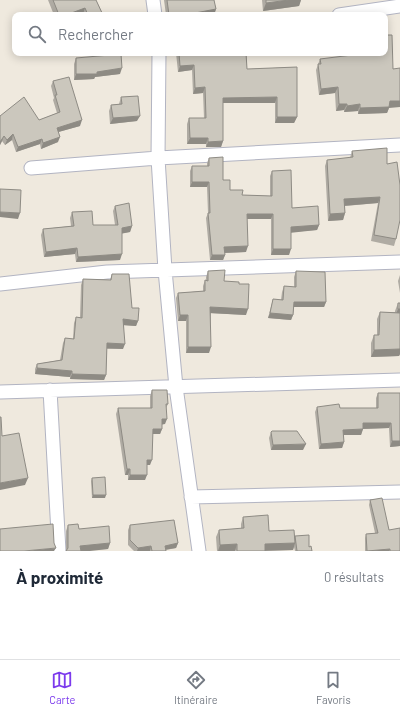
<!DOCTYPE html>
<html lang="fr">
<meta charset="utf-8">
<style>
:root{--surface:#fff;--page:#f6f6f7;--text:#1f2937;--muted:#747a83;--line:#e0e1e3;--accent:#7c3aed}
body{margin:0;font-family:Barlow,sans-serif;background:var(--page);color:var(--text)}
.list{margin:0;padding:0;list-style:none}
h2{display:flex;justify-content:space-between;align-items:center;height:52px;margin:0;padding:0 16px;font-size:17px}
h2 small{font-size:13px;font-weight:400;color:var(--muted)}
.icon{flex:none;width:22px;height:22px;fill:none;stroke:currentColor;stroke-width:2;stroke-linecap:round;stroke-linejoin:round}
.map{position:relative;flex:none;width:400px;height:551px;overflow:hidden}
.search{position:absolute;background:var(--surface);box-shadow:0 2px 10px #0003;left:12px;right:12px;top:12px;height:44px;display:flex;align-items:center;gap:10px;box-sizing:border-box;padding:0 14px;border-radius:8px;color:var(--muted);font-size:15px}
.sheet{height:108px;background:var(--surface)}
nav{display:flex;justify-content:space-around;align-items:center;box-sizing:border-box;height:56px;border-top:1px solid var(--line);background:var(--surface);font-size:11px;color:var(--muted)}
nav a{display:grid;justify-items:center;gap:2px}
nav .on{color:var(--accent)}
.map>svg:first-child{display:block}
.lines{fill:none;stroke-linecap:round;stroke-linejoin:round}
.street-casing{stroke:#b2b4c2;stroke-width:15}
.street{stroke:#fff;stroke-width:13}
.wall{fill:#afaba3}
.shaded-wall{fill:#8e8b84}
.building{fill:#cbc7bd;stroke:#8e8b84}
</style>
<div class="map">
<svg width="400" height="551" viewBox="0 0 400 551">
<rect width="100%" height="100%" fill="#efe9de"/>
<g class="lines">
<defs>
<path id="street" d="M153,0L155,15
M339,15L400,6
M159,53L158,158L165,270L176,387L199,551
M31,168L158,158L400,145
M0,284L107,272L400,262
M50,390L59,551
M0,392L400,380
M191,497L400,492"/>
</defs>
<!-- street casing -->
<use href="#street" class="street-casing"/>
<!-- street -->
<use href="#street" class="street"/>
</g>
<!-- wall -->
<path class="wall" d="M48,0H96L103,15H84L83,14L80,15H54Z
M164,0H214L216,9L214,15H166Z
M262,0H301L299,6L263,11Z
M176,53H246L247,69L297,67V117L294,123H275V103H223V141L221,147H206V144H187V124L189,118H204L203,93L193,94L192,70L178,72Z
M76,58L120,74L95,77L94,79L74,80V64Z
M320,59L389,108L387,113L358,114V111L344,112V110L336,111L335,93L319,95L316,70Z
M53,81L80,126L58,132V142L41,149L40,144L16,152L12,140L5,145L2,141L0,145V116L39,120L57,113L53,100L54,98L51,86Z
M121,97L137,121L110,124L109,111L111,105L119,104Z
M352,151L387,164L396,239L394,246L371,241L378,203L345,206V213L343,220L328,221L325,166L327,160L350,158Z
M209,158L230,190L242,195L270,196V176L272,171L292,208L319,225L317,230L291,232L289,255H271V219H247L246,252L224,253L225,255L223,260H210L206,218L208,213L207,187H190V171L192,166H207V163Z
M115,206L132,226L130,232L122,233L120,260L76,262L75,254L44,257L41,235L43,229L71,226L70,218L72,212L93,225H115L113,211Z
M208,271L224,281L239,284L246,315L211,313L209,353H186V321H178L176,298L178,293L203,291V286L205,280H206V277Z
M296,271L326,302L324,307H294L293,315L291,320L268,318L273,299L281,300L282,292L284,286L294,287V277Z
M112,274L132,308L138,321L136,326L124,325L123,349H107L106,375L104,380L70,379V377L35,374V369L37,364L60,360L63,343L65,338L73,339L74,323L76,317H80L81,285L83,279L110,280Z
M400,275V293L398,281Z
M398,303H400V354L399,356L371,357V343L374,335H377V319L380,312H395V311Z
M152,390L168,404L166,408L165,424H162V429L160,434H152L150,465H147L145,480H128V475H125L116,414L118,408H150V396Z
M378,393H400V446L390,447L389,428L363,429L361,435H344V442L342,448L319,449L315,412L317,407L340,408H376V398Z
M271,432L303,450H271L269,438Z
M92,478L105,498H92L91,481Z
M370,500L389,530L400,551H365V538L366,534L375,533L369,505Z
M243,517L269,531L295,536L309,547L312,551H295L294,547L293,550L217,551L216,537L219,530L241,529V524Z
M68,525L79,529L110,543L108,549L66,551V531Z
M130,525L178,543L176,548L166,550V551H134L128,545V530Z"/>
<!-- shaded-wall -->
<path class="shaded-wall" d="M289,0H301L299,6L263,11L266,3Z
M85,8L83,14L80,15H66Z
M216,9L214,15H190V14Z
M194,65L192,70L178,72L180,66Z
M122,68L120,74L95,77L94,79L74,80L76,74Z
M205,87L203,93L193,94L195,88Z
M338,87L335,93L319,95L321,89Z
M277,97L275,103H221L223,98Z
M390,101H400V107L389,108L387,113L358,114L360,108Z
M339,104H347L344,110L336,111Z
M360,104L358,111L344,112L347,106Z
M140,116L137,121L110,124L113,118Z
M277,117H297L294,123H275Z
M82,120L80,126L55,133L57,128Z
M13,134L12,140L5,145L7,140Z
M4,136L2,141L0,145V142Z
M60,137L58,142L41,149L43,143Z
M190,138H208L206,144H187Z
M42,139L40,144L16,152L18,147Z
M223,141L221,147H206L208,142Z
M192,182H209L207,187H190Z
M380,197L378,203L342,206L344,199Z
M0,212L20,213L18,219L0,217Z
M345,213L343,220L328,221L330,214Z
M247,214H273L271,219H245Z
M319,225L317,230L289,233L291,227Z
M132,226L130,232L120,234L122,228Z
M248,246L246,252L222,253L224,247Z
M77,248L75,254L44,257L46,252Z
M273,249H291L289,255H271Z
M122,254L120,260L76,262L78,257Z
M212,255H225L223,260H210Z
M294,302H326L324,307H292Z
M210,307L248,309L246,315L208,313Z
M398,309H400V312L398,317H395Z
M270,313L293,315L291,320L268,318Z
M180,315H188L186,321H178Z
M123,319L138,321L136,326L121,325Z
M107,343L125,344L123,349L105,348Z
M188,347H211L209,353H186Z
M400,349V354L399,356L371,357L374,350Z
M37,368L72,371L70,377L35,374Z
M72,374L106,375L104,380L70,379Z
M162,419H167L165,424L160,425Z
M363,423H391L389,428L361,429Z
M153,429H162L160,434H151Z
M363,429L361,435H341L343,430Z
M392,441H400V446L390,447Z
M344,442L342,448L319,449L321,444Z
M306,444L303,450H271L273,445Z
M147,460H152L150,465H145Z
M127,469H130L128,475H125Z
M130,475H147L145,480H128Z
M28,478L25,485L0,490V483Z
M93,495H106L105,498H92Z
M110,543L108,549L90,551H78L80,546Z
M178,543L176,548L163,550L165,546Z
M295,543L293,550L263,551L265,544Z
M237,544L235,551H218L220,545Z
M151,546L150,551H137L138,548Z
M56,548L54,551H24Z
M390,549L389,551H367Z"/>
<!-- building -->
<path class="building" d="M53,0H96L103,15H88L85,8L66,15H59Z
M167,0H214L216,9L190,14V15H169Z
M266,0H289L266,3Z
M385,35H392L393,69L400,68V101H390L389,107L360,108V104L347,106V104H339L338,87L321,89L318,64H321L320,59L368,53H385Z
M179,53H246L247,69L297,67V117H277V97L223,98V141L208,142V138H190L189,118H206L205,87L195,88L194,65L180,66Z
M121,54L122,68L97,72V74H76V58Z
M69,77L82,120L57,128L60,137L43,143L42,139L18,147L13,134L7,140L4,136L0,142V116L24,97L39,120L60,112L55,95H57L53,81Z
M138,96L140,116L113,118L111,105L122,104L121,97Z
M387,148V164L397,162L400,185V220L396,239L374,235L380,197L344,199L345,213L330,214L327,160L353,157L352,151Z
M223,157V180H230V190H243L242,195L272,196V171L291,170L292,208L318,206L319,225L291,227V249H273V214H247L248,246L224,247L225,255H212L208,213H210L209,182H192V166H209V158Z
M0,189L21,190L20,213L0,212Z
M129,203L132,226L122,228V254L78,257L77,248L46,252L43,229L74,226L72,212L92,211L93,225H118L115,206Z
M225,270L224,281L239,282V284H249L248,309L210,307L211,347H188V315H180L178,293L205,291V280L208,281V271Z
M296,271L325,272L326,302H294L293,315L270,313L273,299L283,300L284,286L296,287Z
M112,274H129L132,308H139L138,321L123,319L125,344L107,343L106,375L72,374V371L37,368V364L62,360L65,338L74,339L76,317L82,318L83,279L111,280Z
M398,303H400V309H398Z
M380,312L400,313V349L374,350V335H379Z
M152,390H167L168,404H166L167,419H162V429H153L152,460H147V475H130V469H127L118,408H152Z
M378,393H400V441H392L391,423H363V429L343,430L344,442L321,444L317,407L339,404L340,408H378Z
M0,417H1L2,436L19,433L28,478L0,483Z
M272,431H297L306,444L273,445L271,432Z
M105,477L106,495H93L92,478Z
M382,498L389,530L400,528V551H390V549L367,551L366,534L378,533L370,500Z
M268,515L269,531L294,530L295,543L265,544V551H237V544L220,545L219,530L244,528L243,517Z
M174,520L178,543L165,546L166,551H152L151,546L138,548L130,540V525Z
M53,524L54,543L56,548L24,551H0V529Z
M78,524L79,529L109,526L110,543L80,546L81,551H66L68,548V525Z
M309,535V547L311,546L312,551H297L295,536Z"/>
</svg>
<div class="search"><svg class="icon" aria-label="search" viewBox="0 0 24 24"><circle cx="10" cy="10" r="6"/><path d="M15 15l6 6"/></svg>Rechercher</div>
</div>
<section class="sheet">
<h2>À proximité<small>0 résultats</small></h2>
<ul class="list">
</ul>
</section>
<nav>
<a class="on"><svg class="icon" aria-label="map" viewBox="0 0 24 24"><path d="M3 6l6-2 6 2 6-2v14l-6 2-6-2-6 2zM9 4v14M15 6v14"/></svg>Carte</a>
<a><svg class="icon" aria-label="directions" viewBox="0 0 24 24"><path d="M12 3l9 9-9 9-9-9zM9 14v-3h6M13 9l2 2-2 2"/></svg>Itinéraire</a>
<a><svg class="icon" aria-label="saved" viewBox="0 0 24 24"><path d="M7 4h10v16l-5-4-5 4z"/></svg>Favoris</a>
</nav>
